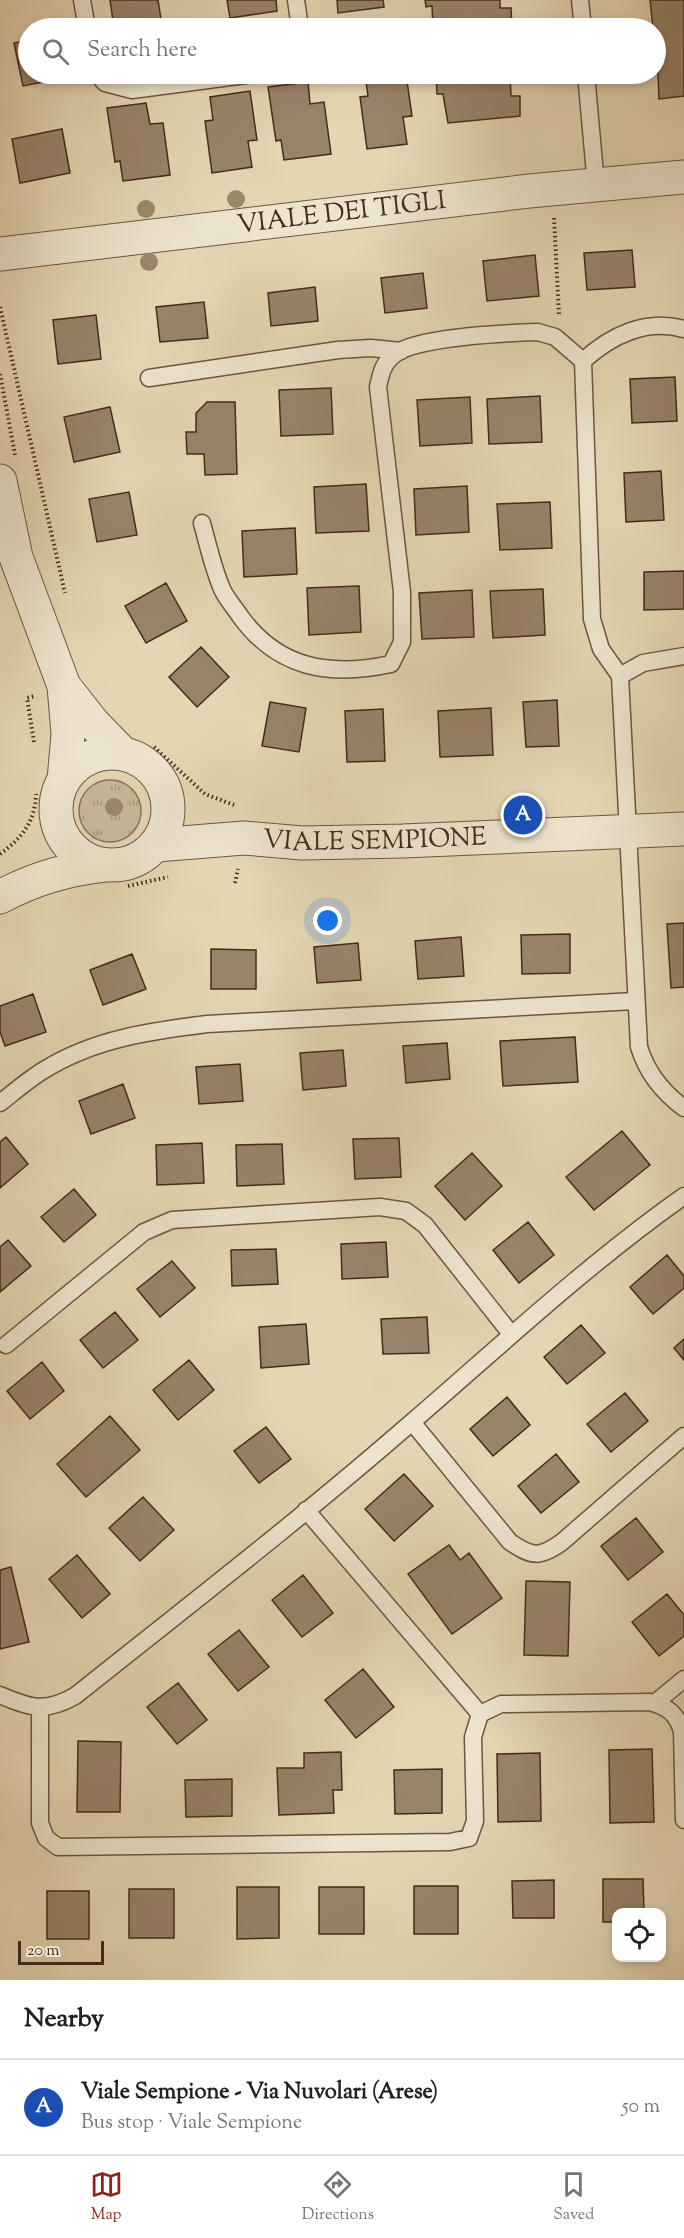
<!DOCTYPE html>
<meta charset="utf-8">
<style>
:root{--surface:#fff;--page:#f6f6f6;--text:#202124;--muted:#757577;--line:#e0e0e0;--accent:#8f2418}
body{margin:0;font-family:"Sorts Mill Goudy",serif;background:var(--page);color:var(--text)}
.controls{position:absolute;right:18px;bottom:18px;display:grid;overflow:hidden;border-radius:12px;box-shadow:0 3px 9px #0003}
.controls button{width:54px;height:54px;display:grid;place-items:center;padding:0;border:0;border-bottom:2px solid var(--line);background:var(--surface);color:var(--text);font:30px sans-serif}
.scale{position:absolute;left:18px;bottom:15px;width:86px;box-sizing:border-box;padding-left:6px;border:3px solid #462a1d;border-top:0;font-size:16px;line-height:21px;white-space:nowrap;color:#462a1d;-webkit-text-stroke:4px #ede4ce;paint-order:stroke}
.you{position:absolute;left:328px;top:921px;width:21px;height:21px;margin:-15px;border:4px solid #fff;border-radius:50%;background:#1a73e8;box-shadow:0 0 0 9px #1a73e833}
.badge{display:grid;place-items:center;width:39px;height:39px;border-radius:50%;background:var(--accent);color:#fff;font-size:20px;font-weight:700}
.pin{position:absolute;translate:-50% -50%;border:3px solid #fff;box-shadow:0 2px 6px #0006}
.list{margin:0;padding:0;list-style:none}
h2{display:flex;justify-content:space-between;align-items:center;height:78px;margin:0;padding:0 24px;font-size:26px}
h2 small{font-size:20px;font-weight:400;color:var(--muted)}
.list li{display:grid;grid-template-columns:39px 1fr auto;gap:18px;align-items:center;box-sizing:border-box;height:96px;padding:0 24px;border-top:2px solid var(--line)}
.list b{display:block;font-size:22px;white-space:nowrap}
.list p{margin:0;font-size:20px;white-space:nowrap;color:var(--muted)}
.list em{font-size:20px;font-style:normal;color:var(--muted)}
.icon{flex:none;width:33px;height:33px;fill:none;stroke:currentColor;stroke-width:2;stroke-linecap:round;stroke-linejoin:round}
.map{position:relative;flex:none;width:684px;height:1980px;overflow:hidden}
.search{position:absolute;background:var(--surface);box-shadow:0 3px 9px #0003;left:18px;right:18px;top:18px;height:66px;display:flex;align-items:center;gap:15px;box-sizing:border-box;padding:0 21px;border-radius:33px;color:var(--muted);font-size:22px}
.sheet{height:174px;background:var(--surface)}
nav{display:flex;justify-content:space-around;align-items:center;box-sizing:border-box;height:84px;border-top:2px solid var(--line);background:var(--surface);font-size:16px;color:var(--muted)}
nav a{display:grid;justify-items:center;gap:3px}
nav .on{color:var(--accent)}
.map>svg:first-child{display:block}
.grass{fill:url(#grass-tufts);stroke:#88725c;stroke-width:1.5}
.building{fill:#98836b;stroke:#462a1d;stroke-width:1.5}
.lines{fill:none;stroke-linecap:round;stroke-linejoin:round}
.lane-casing{stroke:#6e5542;stroke-width:19}
.street-casing{stroke:#6e5542;stroke-width:35}
.path{stroke:#462a1d;stroke-width:4;stroke-dasharray:1.5 3;stroke-linecap:butt}
.lane{stroke:#ede4ce;stroke-width:16}
.street{stroke:#ede4ce;stroke-width:33}
.tree{fill:#9b876e}
.labels{text-anchor:middle;dominant-baseline:central;stroke-width:4.5;stroke-linejoin:round;paint-order:stroke}
.street-label{font-size:26px;fill:#462a1d;stroke:#ede4ce}
</style>
<div class="map">
<svg width="684" height="1980" viewBox="0 0 684 1980">
<defs>
<pattern id="grass-tufts" width="24" height="20" patternUnits="userSpaceOnUse" patternTransform="scale(1.5)"><rect width="24" height="20" fill="#c9b99a"/><path d="M3 7l-1-3M5 7V3M7 7l1-3M15 17l-1-3M17 17v-4M19 17l1-3" fill="none" stroke="#a5977d"/></pattern>
</defs>
<rect width="100%" height="100%" fill="#e4d6b3"/>
<filter id="stains"><feTurbulence type="fractalNoise" baseFrequency=".00333" numOctaves="4"/><feColorMatrix values="0 0 0 0 .2 0 0 0 0 .09 0 0 0 0 .02 0 0 0 .5 -.17"/></filter>
<radialGradient id="worn" r=".72"><stop offset=".6" stop-color="#630" stop-opacity="0"/><stop offset="1" stop-color="#630" stop-opacity=".3"/></radialGradient>
<!-- grass -->
<path class="grass" d="M79 811a31 31 0 1 1 62 0a31 31 0 1 1-62 0Z"/>
<!-- building -->
<path class="building" d="M110,0H158L162,25L114,28Z
M227,0H276L277,11L230,18Z
M337,0H383L384,7L338,13Z
M425,0H500V8H511L512,28H433L432,6L426,7Z
M650,0H684V96L659,99L656,28H653Z
M28,40V74H64L65,78L23,86L14,43Z
M365,74H406L412,116L403,117L407,144L367,149L360,97L368,96Z
M436,74H510L511,96H520V116L448,123L443,94H437Z
M308,82L310,104L324,102L331,154L284,160L281,140L276,141L268,87Z
M250,91L257,140L248,141L252,167L212,173L205,121L213,120L210,97Z
M146,103L150,124L163,123L170,175L123,181L120,161L115,162L107,108Z
M62,129L70,173L20,183L12,139Z
M632,250L635,287L587,290L584,253Z
M535,255L539,296L487,301L483,261Z
M423,273L427,308L385,313L381,278Z
M315,287L318,321L271,326L268,293Z
M204,302L208,338L160,342L156,307Z
M96,315L101,359L58,364L53,320Z
M675,377L677,421L632,423L630,379Z
M331,388L333,434L281,436L279,390Z
M540,396L542,442L489,444L487,399Z
M470,397L472,443L420,446L417,400Z
M207,402H235L237,474L205,475L204,454H187L186,432H196V413Z
M110,407L120,452L74,462L64,417Z
M661,471L664,520L626,522L624,473Z
M366,484L369,531L316,533L314,487Z
M467,486L469,532L416,535L414,489Z
M129,492L137,535L97,542L89,499Z
M550,502L552,548L500,550L497,504Z
M295,528L297,574L244,577L242,531Z
M684,571V609L644,610V572Z
M166,583L187,621L146,643L125,606Z
M359,586L361,632L309,635L307,588Z
M543,589L545,635L493,638L490,591Z
M472,590L474,637L422,639L419,593Z
M201,647L229,677L197,707L169,677Z
M557,700L559,746L526,747L523,702Z
M270,702L306,708L299,752L262,746Z
M491,708L493,755L440,757L438,711Z
M383,709L385,761L347,762L345,711Z
M684,923V987L671,988L667,924Z
M570,934V973L522,974L521,935Z
M461,937L464,976L418,979L415,941Z
M358,943L361,980L317,983L314,947Z
M211,949L256,950V989H211Z
M132,954L146,989L103,1005L90,970Z
M33,994L46,1032L5,1046L0,1032V1006Z
M575,1037L578,1082L503,1086L500,1041Z
M447,1043L450,1079L406,1083L403,1046Z
M343,1050L346,1086L303,1090L300,1053Z
M240,1064L243,1101L199,1104L196,1067Z
M123,1084L135,1118L91,1134L79,1101Z
M622,1131L650,1165L594,1210L566,1177Z
M6,1137L28,1164L0,1188V1142Z
M399,1138L401,1177L355,1179L353,1139Z
M202,1143L204,1183L157,1185L156,1145Z
M282,1144L284,1184L237,1186L236,1145Z
M472,1153L502,1186L465,1220L435,1186Z
M74,1189L96,1215L64,1242L41,1217Z
M528,1222L554,1255L519,1283L493,1250Z
M8,1240L31,1266L0,1292V1247Z
M386,1242L388,1277L342,1279L341,1244Z
M276,1249L278,1284L232,1286L231,1250Z
M667,1255L684,1276V1288L653,1314L630,1287Z
M172,1261L195,1288L160,1317L137,1289Z
M115,1312L138,1340L103,1368L80,1340Z
M427,1317L429,1353L383,1354L381,1319Z
M306,1324L309,1364L261,1368L259,1327Z
M581,1325L605,1353L567,1384L544,1357Z
M684,1339V1360L674,1348Z
M189,1360L214,1390L178,1420L153,1390Z
M42,1362L64,1391L30,1419L7,1391Z
M625,1393L648,1421L611,1452L587,1424Z
M507,1397L530,1425L493,1456L470,1429Z
M110,1416L140,1450L86,1497L57,1464Z
M266,1427L291,1459L259,1483L234,1451Z
M556,1454L579,1482L541,1513L518,1486Z
M404,1474L433,1506L394,1541L365,1509Z
M143,1497L174,1530L140,1561L109,1528Z
M636,1518L663,1552L628,1580L601,1546Z
M449,1545L460,1560L469,1553L502,1598L452,1634L408,1574Z
M77,1555L110,1594L82,1618L49,1579Z
M11,1567L29,1642L0,1649V1570Z
M303,1575L333,1613L302,1637L272,1600Z
M526,1581L570,1582L568,1656L524,1655Z
M667,1594L684,1615V1636L659,1656L632,1622Z
M239,1630L269,1667L238,1691L208,1654Z
M363,1669L394,1707L356,1738L325,1700Z
M178,1683L207,1720L177,1744L147,1707Z
M78,1741L121,1742L120,1812H77Z
M652,1749L654,1822L610,1823L609,1750Z
M341,1752L342,1790H333L334,1813L279,1815L277,1768H304V1753Z
M540,1753L541,1821L498,1822L497,1754Z
M442,1769V1813L395,1814L394,1770Z
M232,1779V1816L186,1817L185,1780Z
M603,1879H643L644,1912H616V1922H603Z
M554,1880V1918H513L512,1881Z
M414,1886H458V1934H414Z
M237,1887H279V1938L237,1939Z
M319,1887H364V1934H319Z
M129,1889H174V1938H129Z
M47,1891H89V1939H47Z"/>
<g class="lines">
<defs>
<path id="lane" d="M82,0L87,28
M296,0L300,28
M580,0L583,28
M97,74L105,83L132,90L253,74
M586,74L596,185
M583,361C610,336 646,318 684,329
M149,378L338,350L371,348L401,351
M202,523C208,545 213,568 222,589C226,598 234,607 240,616C278,669 330,677 391,664L402,642V592L378,387C381,373 383,363 395,354C417,337 507,333 538,332L555,337L583,361L592,619L601,649L620,676L639,1047C647,1073 662,1092 684,1108
M620,676L643,663L684,656
M0,1103C14,1092 29,1079 44,1070C94,1039 150,1031 207,1024L635,1001
M6,1345L144,1232L172,1220L380,1207L406,1211L425,1225L511,1334
M412,1422L510,1542C532,1557 540,1558 562,1542L684,1436
M306,1510L480,1714
M0,1695C30,1708 45,1713 75,1696C188,1606 303,1517 412,1422C500,1346 589,1263 684,1196
M655,1703L684,1679
M40,1709V1823L46,1838L58,1847L450,1842L469,1838L475,1821L473,1737L480,1714L501,1704L650,1702C668,1707 676,1713 682,1731L684,1820"/>
<g id="street">
<path id="s1" d="M0,254L529,191L684,177"/>
<path d="M0,481L16,557L64,686L68,734L64,780"/>
<path d="M64,686L93,723L123,754"/>
<circle cx="112" cy="809" r="56"/>
<path id="s2" d="M156,845L244,838L302,843L403,841L684,829"/>
<path d="M0,897C33,879 67,869 105,865"/>
</g>
</defs>
<!-- lane casing -->
<use href="#lane" class="lane-casing"/>
<!-- street casing -->
<use href="#street" class="street-casing"/>
<!-- path -->
<path class="path" d="M554,218L559,315
M0,307L65,593
M0,374L15,455
M34,742L27,698L35,696
M154,747L205,794L237,806
M0,854C22,838 35,822 36,794
M235,883L238,869
M128,886L168,877"/>
<!-- lane -->
<use href="#lane" class="lane"/>
<!-- street -->
<use href="#street" class="street"/>
</g>
<!-- trees -->
<g class="tree">
<circle cx="236" cy="199" r="9"/>
<circle cx="146" cy="209" r="9"/>
<circle cx="149" cy="262" r="9"/>
<circle cx="114" cy="807" r="9"/>
</g>
<g class="labels">
<!-- street labels -->
<g class="street-label">
<text stroke="none"><textPath href="#s1" startOffset="344">VIALE DEI TIGLI</textPath></text>
<text stroke="none"><textPath href="#s2" startOffset="219">VIALE SEMPIONE</textPath></text>
</g>
</g>
<rect width="100%" height="100%" filter="url(#stains)"/>
<rect width="100%" height="100%" fill="url(#worn)"/>
</svg>
<div class="controls">
<button><svg class="icon" aria-label="locate" viewBox="0 0 24 24"><circle cx="12" cy="12" r="6"/><path d="M12 2v4M12 18v4M2 12h4M18 12h4"/></svg></button>
</div>
<div class="scale">20 m</div>
<div class="you"></div>
<div class="pin badge" style="left:523px;top:815px;background:#1a4fb4">A</div>
<div class="search"><svg class="icon" aria-label="search" viewBox="0 0 24 24"><circle cx="10" cy="10" r="6"/><path d="M15 15l6 6"/></svg>Search here</div>
</div>
<section class="sheet">
<h2>Nearby<small></small></h2>
<ul class="list">
<li><span class="badge" style="background:#1a4fb4">A</span><div><b>Viale Sempione - Via Nuvolari (Arese)</b><p>Bus stop · Viale Sempione</p></div><em>50 m</em></li>
</ul>
</section>
<nav>
<a class="on"><svg class="icon" aria-label="map" viewBox="0 0 24 24"><path d="M3 6l6-2 6 2 6-2v14l-6 2-6-2-6 2zM9 4v14M15 6v14"/></svg>Map</a>
<a><svg class="icon" aria-label="directions" viewBox="0 0 24 24"><path d="M12 3l9 9-9 9-9-9zM9 14v-3h6M13 9l2 2-2 2"/></svg>Directions</a>
<a><svg class="icon" aria-label="saved" viewBox="0 0 24 24"><path d="M7 4h10v16l-5-4-5 4z"/></svg>Saved</a>
</nav>
